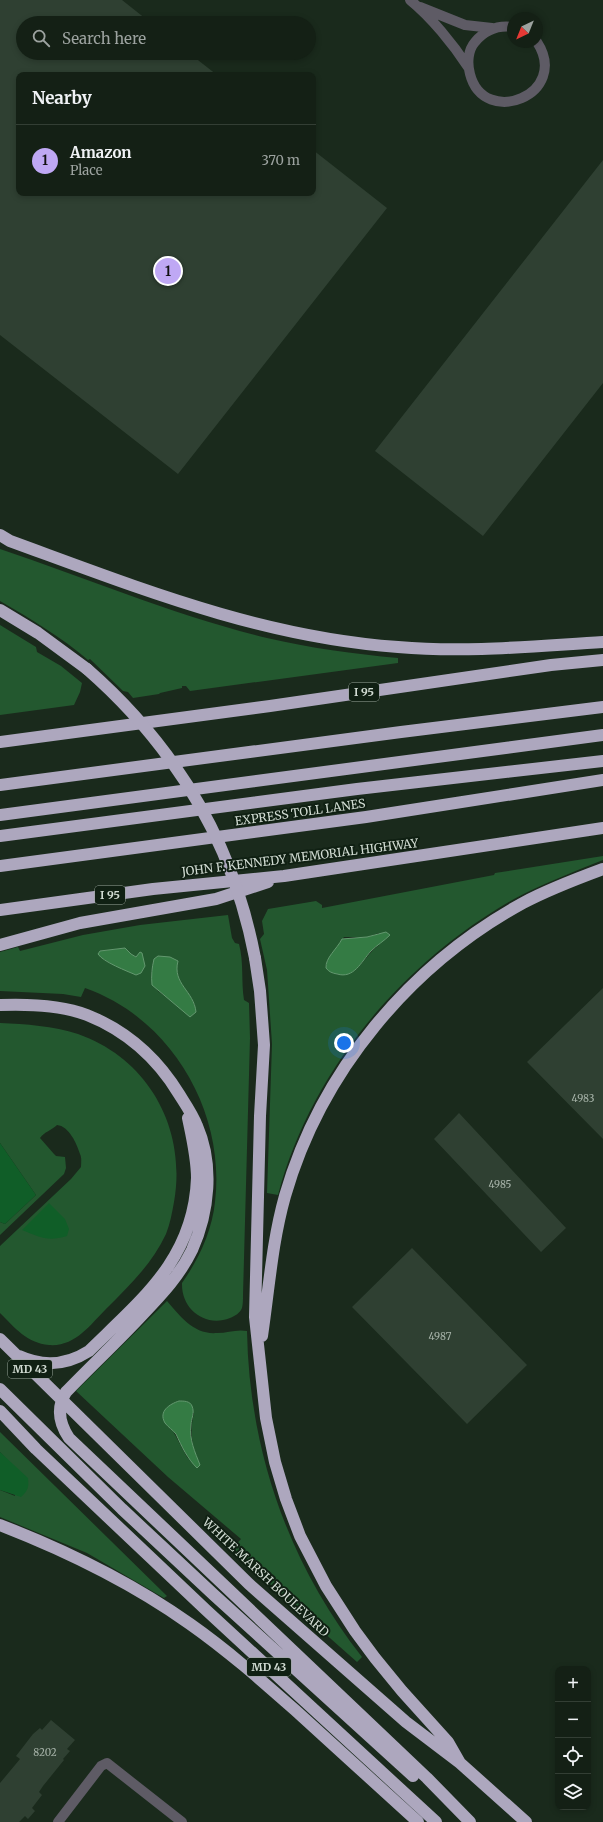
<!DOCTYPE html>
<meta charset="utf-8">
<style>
:root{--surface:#142015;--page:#1d281e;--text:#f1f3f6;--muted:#9da3a0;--line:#333e34;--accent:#bfa8f4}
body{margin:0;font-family:Merriweather,serif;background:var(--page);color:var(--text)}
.controls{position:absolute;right:12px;bottom:12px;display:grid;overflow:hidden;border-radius:8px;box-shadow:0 2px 6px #0003}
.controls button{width:36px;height:36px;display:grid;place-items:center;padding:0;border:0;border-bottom:1px solid var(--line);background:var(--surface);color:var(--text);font:20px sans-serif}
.compass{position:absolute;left:507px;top:12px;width:36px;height:36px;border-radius:50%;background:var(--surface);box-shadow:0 2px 6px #0003;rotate:223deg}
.you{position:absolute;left:344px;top:1043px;width:14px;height:14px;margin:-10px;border:3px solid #fff;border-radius:50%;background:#1a73e8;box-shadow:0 0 0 6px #1a73e833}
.badge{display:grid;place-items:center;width:26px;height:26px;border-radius:50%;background:var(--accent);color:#111;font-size:13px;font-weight:700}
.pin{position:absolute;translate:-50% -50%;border:2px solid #fff;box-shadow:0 1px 4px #0006}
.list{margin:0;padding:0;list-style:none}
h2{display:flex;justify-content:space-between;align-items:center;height:52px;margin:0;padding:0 16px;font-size:17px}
h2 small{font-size:13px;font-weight:400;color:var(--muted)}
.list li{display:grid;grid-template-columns:26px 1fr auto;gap:12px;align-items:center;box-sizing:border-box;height:72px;padding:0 16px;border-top:1px solid var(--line)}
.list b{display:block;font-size:15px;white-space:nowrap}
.list p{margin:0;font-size:13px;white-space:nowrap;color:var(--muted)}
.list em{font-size:13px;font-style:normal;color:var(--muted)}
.icon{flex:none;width:22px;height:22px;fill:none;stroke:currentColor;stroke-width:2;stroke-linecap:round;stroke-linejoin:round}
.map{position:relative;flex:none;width:603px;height:1822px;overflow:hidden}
.search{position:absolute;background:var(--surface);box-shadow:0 2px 6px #0003;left:16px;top:16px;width:300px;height:44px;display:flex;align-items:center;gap:10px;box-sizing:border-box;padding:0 14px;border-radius:22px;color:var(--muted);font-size:15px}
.panel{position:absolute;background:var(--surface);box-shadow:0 2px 6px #0003;left:16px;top:72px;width:300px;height:124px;border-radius:8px}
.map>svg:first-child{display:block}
.green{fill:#23582f;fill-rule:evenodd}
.forest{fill:#105e28}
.water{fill:#347b44;stroke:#63986f}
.building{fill:#2f4032}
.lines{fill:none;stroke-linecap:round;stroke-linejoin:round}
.minor{stroke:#5e5b65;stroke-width:10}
.highway{stroke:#ada7be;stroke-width:12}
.highway-bridge{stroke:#ada7be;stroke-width:12}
.labels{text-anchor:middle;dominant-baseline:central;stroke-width:4;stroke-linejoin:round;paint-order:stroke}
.number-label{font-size:10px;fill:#a8b4aa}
.shield{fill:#102013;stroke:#97a399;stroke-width:1}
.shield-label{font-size:11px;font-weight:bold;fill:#d1dbd2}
.street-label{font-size:12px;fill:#d1dbd2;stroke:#102013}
</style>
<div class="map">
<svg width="603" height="1822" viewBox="0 0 603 1822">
<rect width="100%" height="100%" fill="#1a2a1c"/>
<!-- green -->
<path class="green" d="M0,549C89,579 176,616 267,638C310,648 354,654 398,658V663L190,691L186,686H182V688L160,693L159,694L133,698L128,692L123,691L90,659L88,660C61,637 31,619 0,601Z
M0,625L36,647L37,652L61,666L82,683L80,692L74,705L0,715Z
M603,856V860C573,872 542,884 514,899C403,962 311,1070 278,1195L267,1193L272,1044L267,970L260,939L264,934L262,921L268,909L316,901L322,905V908L494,875L495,873ZM379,933V945L373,950L361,964L339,975C316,968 328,961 337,948C340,944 341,941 344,937H367Z
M228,915L232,938L235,943L239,944C244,963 241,981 244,1000L249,1003L250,1038L243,1295C243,1299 243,1304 242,1308C240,1313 235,1316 230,1318C205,1328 181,1309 182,1283C199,1259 212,1231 215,1202C226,1112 171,1018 85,988L81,997L63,994L0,991V952L18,947L20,951L83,935L140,925ZM125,948L131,954L136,957V975L104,960L100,951ZM153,962L176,969L180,982L195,1005L191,1016L158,991L151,976Z
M0,1023C26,1024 53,1026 78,1034C149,1059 187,1129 174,1202C172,1213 170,1224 166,1234C152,1264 129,1286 106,1309C90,1325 75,1347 49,1345C27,1343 15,1328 0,1313V1246L71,1179L81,1167C81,1163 82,1158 80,1154C77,1144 69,1126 57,1125C52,1130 44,1132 40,1138L54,1154L56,1156L65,1157L66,1168L64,1174L0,1235V1222L5,1224L36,1195L0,1143Z
M167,1301C180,1316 194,1335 217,1333C228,1333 236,1329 247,1331C249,1449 288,1563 362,1657L357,1662L287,1600L232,1549L241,1539L168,1477L76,1391ZM194,1413C189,1432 193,1449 197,1468L187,1457L173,1431L165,1423Z
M0,1432L167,1596L164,1598L87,1553L0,1517V1490L15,1496L11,1464L0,1452Z"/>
<!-- forest -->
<path class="forest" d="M0,1143L36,1195L5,1224L0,1222Z
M49,1203L65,1219L69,1229L67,1236C47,1242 40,1237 22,1230Z
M0,1452L28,1478C29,1487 28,1491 21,1497L0,1490Z"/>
<!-- water -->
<path class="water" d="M386,932L390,935C384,941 377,945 371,951C361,962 354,979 337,974C332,973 329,972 326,968C325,958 337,949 342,939L367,937Z
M125,948L131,954L136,957L140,952L142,953L145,966L141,973L136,975C127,971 103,962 98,954L100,951Z
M158,956L170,957L178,961C172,984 194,991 196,1012L190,1017L152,985C151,976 152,967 154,959Z
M179,1401C184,1401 190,1401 192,1406C195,1413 191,1419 191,1425C189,1440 195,1452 200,1465L197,1468C187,1458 182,1447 176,1434C173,1430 168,1427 165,1423C158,1411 170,1404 179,1401Z"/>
<!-- building -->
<path class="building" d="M0,0H122L151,23H23V53H189L217,75H19V193H313V150L387,208L178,474L0,335Z
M603,160V383L483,536L375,451Z
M603,988V1139L527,1062Z
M459,1113L566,1228L541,1252L434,1139Z
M412,1248L527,1365L467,1424L352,1307Z
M51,1720L75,1740L67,1749L70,1751L63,1759L64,1760L43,1786L39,1792L42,1795L32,1808L35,1811L28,1819L25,1816L19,1822H0V1783L20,1759L16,1756L33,1734L40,1728L42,1730Z"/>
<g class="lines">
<!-- minor -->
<path class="minor" d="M410,0C431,17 453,44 468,67
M420,7L465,25L492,28
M513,27C498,25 485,30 475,42C468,50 467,63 470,74C484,129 571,94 537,42
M58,1822L101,1766L107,1763L182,1822"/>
<!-- highway -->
<path class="highway" d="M0,535L10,541C139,588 260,637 398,647C467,653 535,646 603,642
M0,610L38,633L87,669
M0,742L270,706L551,665L603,660
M0,785L401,732L603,707
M0,815L603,735
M0,836L357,789L603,761
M0,866L366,817L603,780
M0,910L153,889L284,876L603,828
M0,945L80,923L216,899L268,882
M255,958L260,991L264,1045L260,1116L255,1317L266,1418L275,1462L286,1499L300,1536L326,1586L355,1631L375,1658L402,1691L448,1742L460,1763
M0,1005C27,1004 61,1005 87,1015C127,1031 157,1058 179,1094C186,1105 193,1115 197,1126C214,1165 209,1212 192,1250C180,1275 162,1294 143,1314C118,1341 91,1366 66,1392C56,1408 59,1423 69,1438L427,1778L470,1822
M262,1336C269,1289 272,1242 285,1196C321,1071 410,965 523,903C549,889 576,879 603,869
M0,1339L249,1584L406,1722L460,1763L526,1822
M19,1356C43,1367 67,1365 89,1351C142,1299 194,1259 197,1178C197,1158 192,1137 188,1118
M0,1389L122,1509L214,1595L413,1776
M0,1411L36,1449L206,1610L436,1822
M0,1525C67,1551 131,1582 190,1624C227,1650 261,1680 295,1710C336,1747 377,1785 418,1822"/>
<!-- highway-bridge -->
<path class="highway-bridge" d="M87,669C175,746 233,842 255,958"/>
</g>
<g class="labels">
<!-- number labels -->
<g class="number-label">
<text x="583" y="1098">4983</text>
<text x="500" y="1184">4985</text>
<text x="440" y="1336">4987</text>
<text x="45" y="1752">8202</text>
</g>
<!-- shield labels -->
<g class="shield">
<rect x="349" y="683" width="30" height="18" rx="3"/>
<rect x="95" y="886" width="30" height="18" rx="3"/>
<rect x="8" y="1360" width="44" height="18" rx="3"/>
<rect x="247" y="1658" width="44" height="18" rx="3"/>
</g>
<g class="shield-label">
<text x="364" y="692">I 95</text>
<text x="110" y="895">I 95</text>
<text x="30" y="1369">MD 43</text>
<text x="269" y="1667">MD 43</text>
</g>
<!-- street labels -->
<g class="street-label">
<text transform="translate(300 812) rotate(-8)">EXPRESS TOLL LANES</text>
<text transform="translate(300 857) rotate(-7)">JOHN F. KENNEDY MEMORIAL HIGHWAY</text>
<text transform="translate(266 1577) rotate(43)">WHITE MARSH BOULEVARD</text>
</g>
</g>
</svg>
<div class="controls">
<button>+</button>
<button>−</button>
<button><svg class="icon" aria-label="locate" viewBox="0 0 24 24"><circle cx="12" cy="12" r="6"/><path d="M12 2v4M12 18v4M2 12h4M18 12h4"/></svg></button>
<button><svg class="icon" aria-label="layers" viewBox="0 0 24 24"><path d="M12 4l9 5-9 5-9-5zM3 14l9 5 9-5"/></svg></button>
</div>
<svg class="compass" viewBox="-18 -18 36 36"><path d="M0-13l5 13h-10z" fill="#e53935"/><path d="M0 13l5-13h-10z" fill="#9da3a0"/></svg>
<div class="you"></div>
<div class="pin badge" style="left:168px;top:271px">1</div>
<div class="search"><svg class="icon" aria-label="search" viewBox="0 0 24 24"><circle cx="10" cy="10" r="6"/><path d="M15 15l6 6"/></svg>Search here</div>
<section class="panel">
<h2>Nearby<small></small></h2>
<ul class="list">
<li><span class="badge">1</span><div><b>Amazon</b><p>Place</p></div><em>370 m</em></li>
</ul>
</section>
</div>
